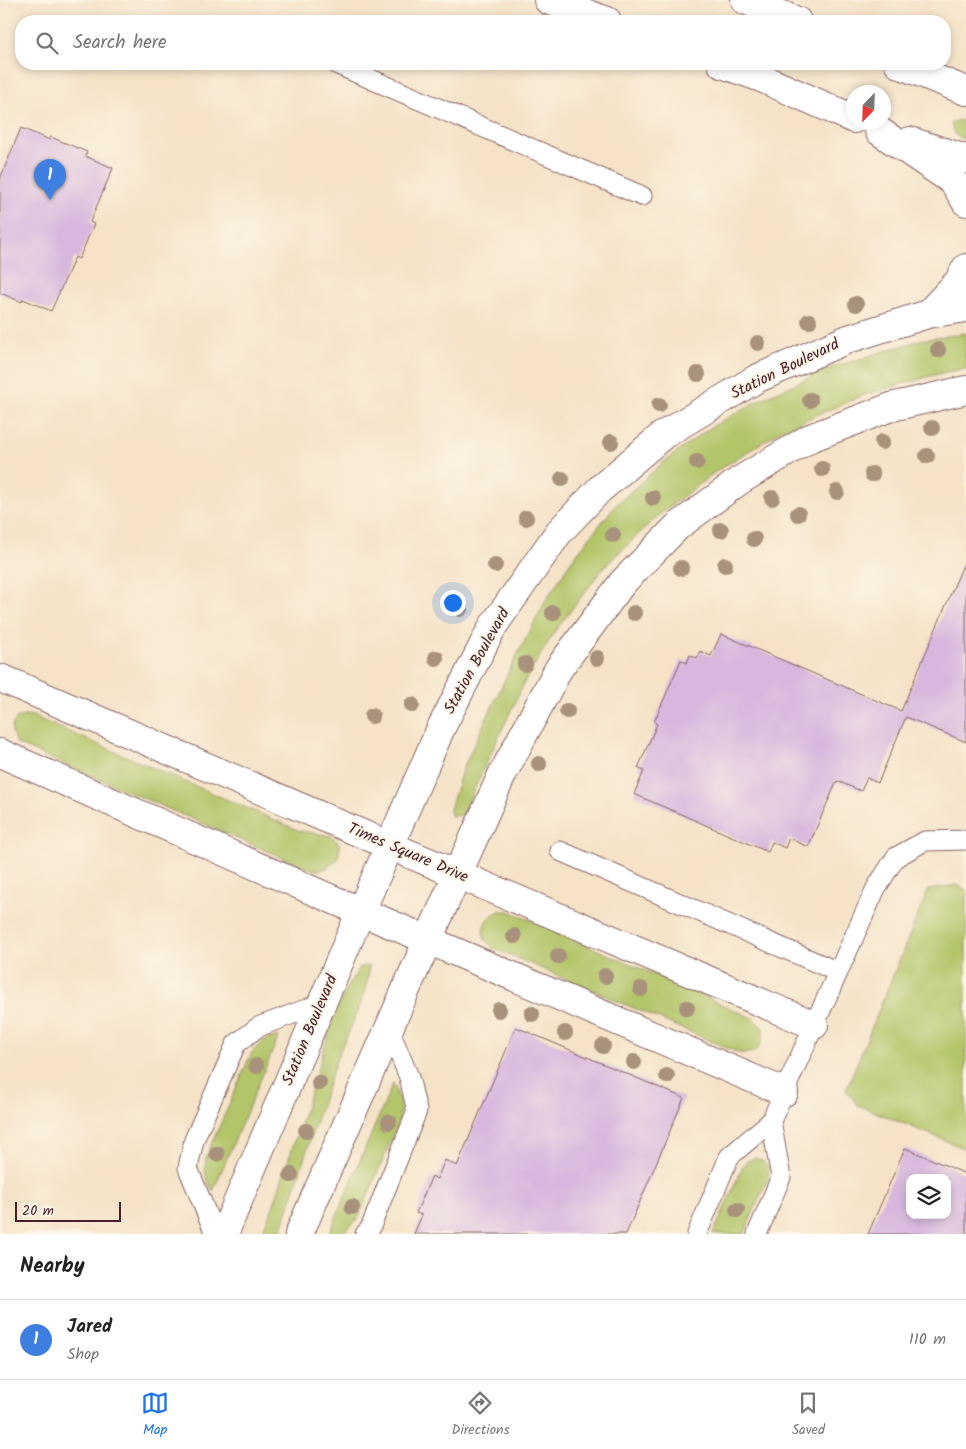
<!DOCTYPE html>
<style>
:root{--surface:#fff;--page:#f2f2f2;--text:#222;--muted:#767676;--line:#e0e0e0;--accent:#1a73e8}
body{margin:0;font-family:Kalam,sans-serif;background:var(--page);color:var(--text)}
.controls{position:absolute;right:15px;bottom:15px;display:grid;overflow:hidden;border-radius:10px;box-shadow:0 2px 8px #0003}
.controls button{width:45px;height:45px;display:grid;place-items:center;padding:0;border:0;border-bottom:1px solid var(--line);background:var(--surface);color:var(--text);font:25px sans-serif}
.compass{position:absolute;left:846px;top:85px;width:45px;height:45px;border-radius:50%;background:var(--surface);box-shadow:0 2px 8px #0003;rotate:203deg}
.scale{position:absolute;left:15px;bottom:12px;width:106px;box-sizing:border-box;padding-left:5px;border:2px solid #4a1f2b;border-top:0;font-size:14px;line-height:18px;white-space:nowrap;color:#4a1f2b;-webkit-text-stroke:4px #fcf5e5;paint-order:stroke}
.you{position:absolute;left:452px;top:602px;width:18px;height:18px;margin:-12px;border:4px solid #fff;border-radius:50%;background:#1a73e8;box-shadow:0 0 0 8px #1a73e833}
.badge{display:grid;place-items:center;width:32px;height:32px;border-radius:50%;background:var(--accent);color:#fff;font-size:16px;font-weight:700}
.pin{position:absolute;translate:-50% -41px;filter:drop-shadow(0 1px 2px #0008)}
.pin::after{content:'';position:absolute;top:26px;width:18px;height:15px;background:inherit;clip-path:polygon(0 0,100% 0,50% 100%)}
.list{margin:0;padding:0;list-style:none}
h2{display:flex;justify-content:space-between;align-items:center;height:65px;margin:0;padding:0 20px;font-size:21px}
h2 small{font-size:16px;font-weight:400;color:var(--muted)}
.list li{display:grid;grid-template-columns:32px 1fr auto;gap:15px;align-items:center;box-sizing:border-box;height:80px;padding:0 20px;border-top:1px solid var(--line)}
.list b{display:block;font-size:19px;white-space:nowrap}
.list p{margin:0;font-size:16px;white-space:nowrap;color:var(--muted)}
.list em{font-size:16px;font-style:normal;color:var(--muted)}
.icon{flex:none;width:28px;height:28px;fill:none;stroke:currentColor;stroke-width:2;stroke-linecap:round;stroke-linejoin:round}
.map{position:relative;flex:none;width:966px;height:1234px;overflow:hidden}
.search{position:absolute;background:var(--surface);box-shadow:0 2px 8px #0003;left:15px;right:15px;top:15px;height:55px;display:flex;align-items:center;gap:12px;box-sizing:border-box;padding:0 18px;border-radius:20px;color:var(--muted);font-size:19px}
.sheet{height:145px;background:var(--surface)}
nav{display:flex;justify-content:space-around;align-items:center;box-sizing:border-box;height:70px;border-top:1px solid var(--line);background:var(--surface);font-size:14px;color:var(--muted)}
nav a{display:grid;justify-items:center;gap:2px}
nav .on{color:var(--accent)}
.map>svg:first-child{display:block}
.green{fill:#b3c569;stroke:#7e724a}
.building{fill:#d7b7de;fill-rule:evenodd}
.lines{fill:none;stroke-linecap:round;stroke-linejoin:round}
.service-casing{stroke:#866362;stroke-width:21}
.minor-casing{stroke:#866362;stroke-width:30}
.service{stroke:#fff;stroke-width:19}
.minor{stroke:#fff;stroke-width:28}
.tree{fill:#a9927c}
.labels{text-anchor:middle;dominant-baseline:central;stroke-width:4;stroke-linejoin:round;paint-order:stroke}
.street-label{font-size:16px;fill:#4a1f2b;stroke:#fcf5e5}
</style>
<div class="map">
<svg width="966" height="1234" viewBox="0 0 966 1234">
<rect width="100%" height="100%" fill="#fcf5e5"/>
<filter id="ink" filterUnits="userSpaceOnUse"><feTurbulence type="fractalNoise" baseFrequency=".02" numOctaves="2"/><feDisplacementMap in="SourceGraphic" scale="10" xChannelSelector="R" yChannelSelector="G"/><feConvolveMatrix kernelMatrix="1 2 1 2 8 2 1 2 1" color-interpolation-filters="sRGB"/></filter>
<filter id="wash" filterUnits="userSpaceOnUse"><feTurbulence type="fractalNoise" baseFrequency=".0096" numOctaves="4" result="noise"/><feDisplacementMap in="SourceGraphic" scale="20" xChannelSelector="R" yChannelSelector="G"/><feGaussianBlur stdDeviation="1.12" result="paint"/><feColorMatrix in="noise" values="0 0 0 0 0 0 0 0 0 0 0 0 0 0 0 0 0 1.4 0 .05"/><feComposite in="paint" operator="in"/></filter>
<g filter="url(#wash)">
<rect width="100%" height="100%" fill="#f5e2c7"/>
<!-- green -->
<path class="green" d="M958,120L966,122V141L954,134L951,123Z
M966,333V369L945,372L861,396L782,430L715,472L658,516L605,566L555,631L525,681L470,798L461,815L451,816L450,809L463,768L510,669L546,600L572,560L614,507L661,464L708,429L757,401L830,368L920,340Z
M30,715L300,831L332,836L340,845L338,859C327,868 324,872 309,869L17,744C12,736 8,725 18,718C21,716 27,716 30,715Z
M956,885L966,890V1149L858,1105L846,1090L928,890Z
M499,911H509L753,1018L763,1028C763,1046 759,1055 739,1053L493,948C491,945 486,942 485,939C479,925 489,917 499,911Z
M369,966C368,1001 347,1031 335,1063C316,1119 299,1177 280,1234H261L273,1207L318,1069L332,1021L345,990L360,967Z
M279,1036L213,1191C205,1177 204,1172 206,1157L252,1052L264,1040Z
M393,1083C400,1098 401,1106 399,1122L358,1219C348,1229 344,1234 329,1234Z
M755,1158L763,1161L769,1167L768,1178L744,1234H713L743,1166L747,1161Z"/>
<g id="blocks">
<!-- building -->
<path class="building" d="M21,128L50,140L51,137L87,152L85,156L113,168L90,222L94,224L79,259L75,257L51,311L23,299L22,302L0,293V179Z
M966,558V742L906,717L878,783L867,778L861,791L837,781L808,847L789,838L785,848L772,842L768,852L634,794L644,771L638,768L657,724L654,722L681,660L687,663L690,655L697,658L700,651L711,656L721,634L901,711Z
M516,1027L684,1098L626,1234H414L422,1215L416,1213L432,1176L437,1179L445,1160L457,1166Z
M905,1148L966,1174V1234H868ZM910,1178H947V1215H910Z"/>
</g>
</g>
<g filter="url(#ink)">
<use href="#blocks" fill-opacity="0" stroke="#866362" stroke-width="1"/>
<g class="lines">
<defs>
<path id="service" d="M336,64L642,196
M560,851L838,972
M215,1234L188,1168L194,1140L236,1044L258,1027L322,1003
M365,1234L370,1229L417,1111L409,1077L389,1029
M697,1234L729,1157L771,1121L876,888L896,857L925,841L966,840
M757,1234L781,1177L771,1121"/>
<path id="minor" d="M548,0L607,21
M745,0L797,21
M722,64L759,77L854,119
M899,64L966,91
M879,131L954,182L966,202
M910,141L966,159
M928,314L959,281L966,268
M3,679L353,830L814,1025
M0,753L327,897L784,1092
M224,1234L361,911L441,728L493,626L559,532L600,489L663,435L756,379L848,339L928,314L966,308
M299,1234L411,978L502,775L559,668L623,582L678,526L739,481L810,438L891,407L966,390"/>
</defs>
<!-- service casing -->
<use href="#service" class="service-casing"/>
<!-- minor casing -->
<use href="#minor" class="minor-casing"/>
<!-- service -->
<use href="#service" class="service"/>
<!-- minor -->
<use href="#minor" class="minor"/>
</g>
<!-- trees -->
<g class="tree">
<circle cx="856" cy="304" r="8"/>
<circle cx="809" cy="321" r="8"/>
<circle cx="758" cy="343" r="8"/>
<circle cx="938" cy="350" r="8"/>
<circle cx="698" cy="374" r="8"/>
<circle cx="810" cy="400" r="8"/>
<circle cx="659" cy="405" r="8"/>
<circle cx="932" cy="428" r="8"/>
<circle cx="611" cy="442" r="8"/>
<circle cx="882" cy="442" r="8"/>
<circle cx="927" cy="456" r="8"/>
<circle cx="697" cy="462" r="8"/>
<circle cx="822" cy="469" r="8"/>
<circle cx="872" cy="474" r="8"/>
<circle cx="562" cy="479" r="8"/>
<circle cx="837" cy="492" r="8"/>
<circle cx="653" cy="498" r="8"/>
<circle cx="772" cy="498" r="8"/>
<circle cx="798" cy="514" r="8"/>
<circle cx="526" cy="518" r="8"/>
<circle cx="721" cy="530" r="8"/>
<circle cx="613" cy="535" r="8"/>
<circle cx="754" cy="539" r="8"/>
<circle cx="495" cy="565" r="8"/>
<circle cx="725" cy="565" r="8"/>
<circle cx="681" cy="568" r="8"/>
<circle cx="460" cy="609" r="8"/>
<circle cx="553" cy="613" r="8"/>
<circle cx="634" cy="613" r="8"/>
<circle cx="436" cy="658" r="8"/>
<circle cx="597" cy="658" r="8"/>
<circle cx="525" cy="664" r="8"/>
<circle cx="412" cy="705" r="8"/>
<circle cx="567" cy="711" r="8"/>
<circle cx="372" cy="716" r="8"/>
<circle cx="539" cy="764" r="8"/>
<circle cx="514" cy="936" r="8"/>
<circle cx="558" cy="956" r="8"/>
<circle cx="605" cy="976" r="8"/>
<circle cx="641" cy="989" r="8"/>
<circle cx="687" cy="1008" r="8"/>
<circle cx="499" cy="1010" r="8"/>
<circle cx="532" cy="1014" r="8"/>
<circle cx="565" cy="1033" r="8"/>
<circle cx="603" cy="1046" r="8"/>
<circle cx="634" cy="1062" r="8"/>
<circle cx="256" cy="1066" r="8"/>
<circle cx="667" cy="1076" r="8"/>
<circle cx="319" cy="1083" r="8"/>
<circle cx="389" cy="1122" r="8"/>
<circle cx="306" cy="1131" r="8"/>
<circle cx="217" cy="1154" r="8"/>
<circle cx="291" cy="1175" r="8"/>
<circle cx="352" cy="1207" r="8"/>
<circle cx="737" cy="1210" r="8"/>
</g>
</g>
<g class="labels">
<!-- street labels -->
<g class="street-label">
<text transform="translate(785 369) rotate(-26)">Station Boulevard</text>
<text transform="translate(477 661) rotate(-61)">Station Boulevard</text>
<text transform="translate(408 853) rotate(23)">Times Square Drive</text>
<text transform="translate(310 1030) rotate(-67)">Station Boulevard</text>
</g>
</g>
</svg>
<div class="controls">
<button><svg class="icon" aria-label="layers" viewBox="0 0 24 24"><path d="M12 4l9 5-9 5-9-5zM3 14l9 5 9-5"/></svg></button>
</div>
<svg class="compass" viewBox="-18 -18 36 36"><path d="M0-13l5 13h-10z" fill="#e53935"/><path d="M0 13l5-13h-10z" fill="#767676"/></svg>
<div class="scale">20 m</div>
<div class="you"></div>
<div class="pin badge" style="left:50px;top:200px;background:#3f7fe0">1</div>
<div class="search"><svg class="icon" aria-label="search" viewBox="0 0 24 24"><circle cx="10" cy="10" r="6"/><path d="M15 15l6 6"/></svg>Search here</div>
</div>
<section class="sheet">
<h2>Nearby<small></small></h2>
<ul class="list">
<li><span class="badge" style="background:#3f7fe0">1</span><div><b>Jared</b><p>Shop</p></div><em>110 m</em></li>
</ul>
</section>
<nav>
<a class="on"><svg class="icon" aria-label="map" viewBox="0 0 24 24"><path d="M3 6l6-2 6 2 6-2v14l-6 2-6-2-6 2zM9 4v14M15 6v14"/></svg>Map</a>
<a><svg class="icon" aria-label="directions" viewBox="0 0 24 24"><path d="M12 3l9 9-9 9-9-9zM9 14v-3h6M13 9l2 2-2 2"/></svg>Directions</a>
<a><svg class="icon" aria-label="saved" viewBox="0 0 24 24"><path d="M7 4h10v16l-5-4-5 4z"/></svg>Saved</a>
</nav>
